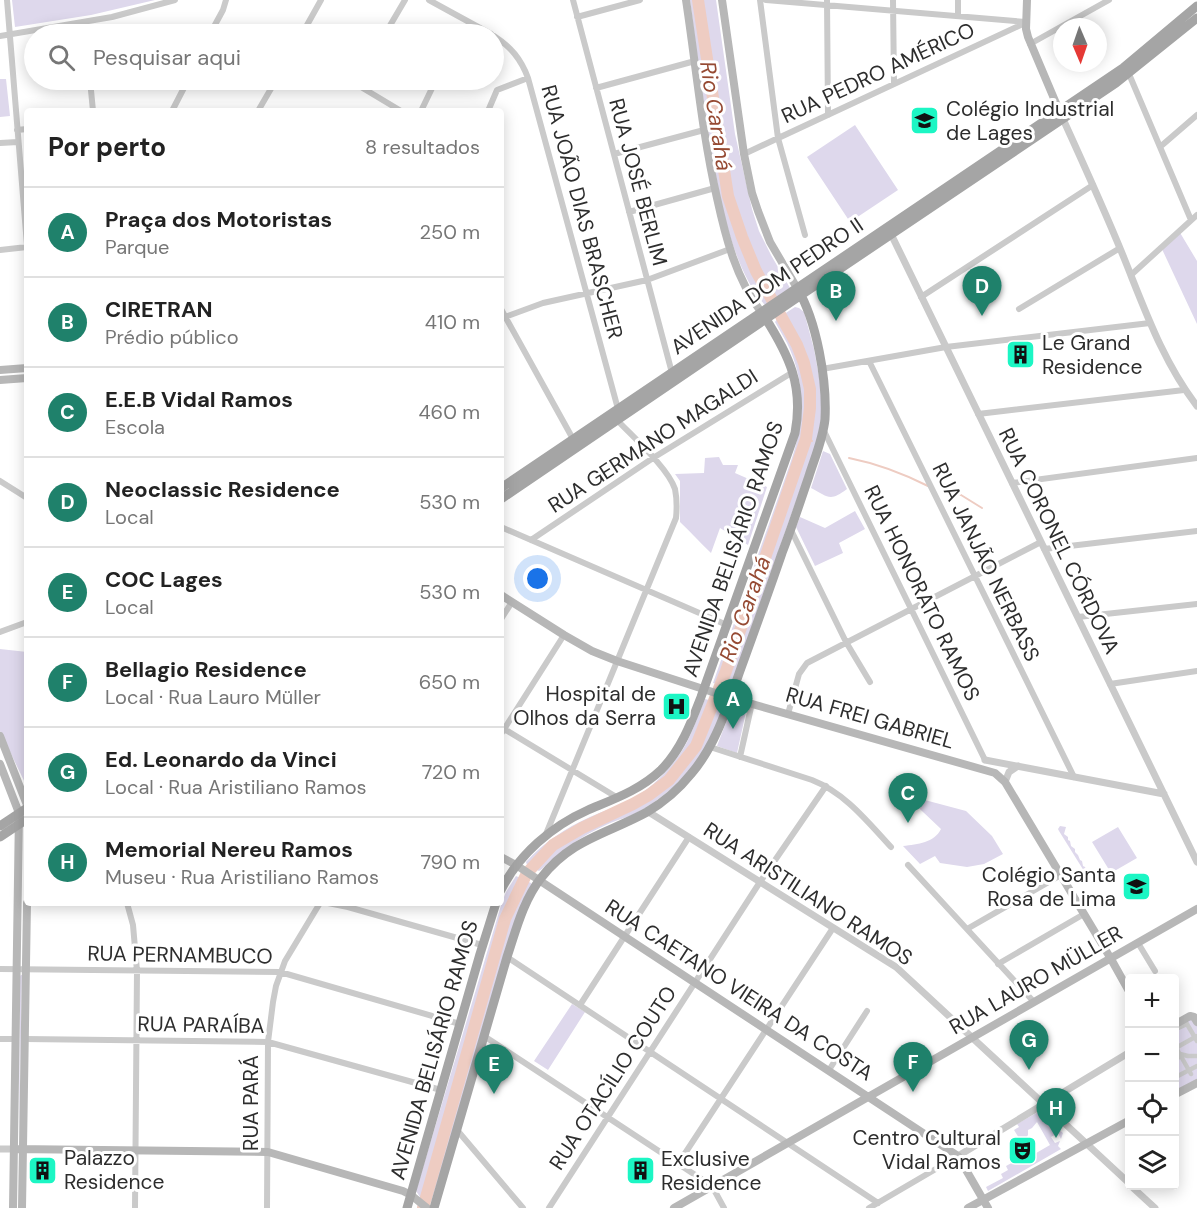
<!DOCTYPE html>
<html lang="pt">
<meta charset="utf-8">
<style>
:root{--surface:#fff;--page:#f6f6f6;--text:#222;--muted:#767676;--line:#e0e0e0;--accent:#1f816b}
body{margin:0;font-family:"DM Sans",sans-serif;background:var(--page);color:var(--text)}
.controls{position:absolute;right:18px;bottom:18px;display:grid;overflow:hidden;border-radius:6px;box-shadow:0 3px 15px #0003}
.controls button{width:54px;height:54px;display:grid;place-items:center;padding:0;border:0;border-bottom:2px solid var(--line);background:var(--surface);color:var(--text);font:30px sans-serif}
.compass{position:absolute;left:1053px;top:18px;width:54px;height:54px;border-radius:50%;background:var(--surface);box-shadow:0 3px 15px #0003;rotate:178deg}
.you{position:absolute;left:538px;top:579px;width:21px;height:21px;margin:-15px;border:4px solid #fff;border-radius:50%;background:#1a73e8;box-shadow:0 0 0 9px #1a73e833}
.badge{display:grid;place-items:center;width:39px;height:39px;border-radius:50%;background:var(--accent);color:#fff;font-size:20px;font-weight:700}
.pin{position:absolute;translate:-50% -50px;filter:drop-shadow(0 2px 3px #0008)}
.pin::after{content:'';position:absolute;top:32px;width:21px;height:18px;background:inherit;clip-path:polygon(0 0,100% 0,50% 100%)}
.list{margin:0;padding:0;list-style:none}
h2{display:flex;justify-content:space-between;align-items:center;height:78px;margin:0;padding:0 24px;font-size:26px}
h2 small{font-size:20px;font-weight:400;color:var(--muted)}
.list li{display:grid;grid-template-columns:39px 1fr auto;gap:18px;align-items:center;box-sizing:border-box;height:90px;padding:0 24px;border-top:2px solid var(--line)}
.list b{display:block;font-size:22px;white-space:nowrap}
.list p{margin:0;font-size:20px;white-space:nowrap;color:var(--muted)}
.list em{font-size:20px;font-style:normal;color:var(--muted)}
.icon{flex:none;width:33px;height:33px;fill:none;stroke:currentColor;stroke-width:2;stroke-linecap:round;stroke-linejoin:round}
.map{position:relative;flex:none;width:1197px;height:1208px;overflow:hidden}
.search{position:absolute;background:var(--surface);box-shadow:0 3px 15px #0003;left:24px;top:24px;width:480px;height:66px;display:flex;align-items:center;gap:15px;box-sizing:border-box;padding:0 21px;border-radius:33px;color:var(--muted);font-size:22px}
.panel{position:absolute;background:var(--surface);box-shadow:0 3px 15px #0003;left:24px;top:108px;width:480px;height:798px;border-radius:6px}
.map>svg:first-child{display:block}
.green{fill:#ded8ec}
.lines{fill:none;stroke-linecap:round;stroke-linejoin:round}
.stream{stroke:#eeccc2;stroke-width:2}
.river{stroke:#eeccc2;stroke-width:12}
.pedestrian{stroke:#cacaca;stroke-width:4.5}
.minor{stroke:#cacaca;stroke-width:6}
.tertiary{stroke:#cacaca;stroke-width:7}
.secondary{stroke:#b7b7b7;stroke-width:8}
.primary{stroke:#a5a5a5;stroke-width:9}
.labels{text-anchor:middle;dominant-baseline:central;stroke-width:6;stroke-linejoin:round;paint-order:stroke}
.street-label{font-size:21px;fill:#2d2d2d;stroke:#fff}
.poi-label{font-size:21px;fill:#2d2d2d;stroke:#fff;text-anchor:start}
.water-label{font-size:22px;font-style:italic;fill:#964a33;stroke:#fff}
</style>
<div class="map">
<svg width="1197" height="1208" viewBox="0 0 1197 1208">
<rect width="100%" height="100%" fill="#fff"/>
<!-- green -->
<path class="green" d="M12,0H155L91,15L15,27Z
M690,0H716L735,134L752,209L759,231L771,255L790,288L765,305C731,269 718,189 710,141C702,94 696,47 690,0Z
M0,79H6L10,116L0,117Z
M855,125L898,190L850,222L807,157Z
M1179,231L1197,261V324L1161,247Z
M795,307L799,308L804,312L814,349L823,399L819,436L730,688L713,683L791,461C805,420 806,383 787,343C783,336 779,329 775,322L778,318Z
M823,451L830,454L847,489C830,502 828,497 811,488Z
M719,457L723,465H738L735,473L767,487L748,545L720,528L711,553C700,543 691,532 680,522V481L675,474L704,473L705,458Z
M855,511L865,529L839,543L843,553L815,566L796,527L800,517L825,528Z
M0,649L27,652V787L0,731Z
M705,699L725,704C720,717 715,731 709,743C691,772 667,797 636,813C627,818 616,820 606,825C582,836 561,850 542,869L539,871L527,865L526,862C544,842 566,828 590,817C603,811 617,807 629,801C653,788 674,766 687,742C694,728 699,713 705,699Z
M732,707L746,712L737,753L717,746Z
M905,791L921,799L966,811L992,836L1003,854L984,864L967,867L940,863L935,856L920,864L903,846C918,844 934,843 941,829L904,794Z
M1060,826L1066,827L1064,834L1068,837V840L1070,841L1071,846L1075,849V852L1078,855L1080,860L1082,861L1083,866L1085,867L1087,872L1095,875V878L1093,880L1089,879L1059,831L1058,829Z
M1118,827L1137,858L1111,873L1092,842Z
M516,876L531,883L532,885L431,1202L427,1203L420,1197L416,1191L502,902L506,892Z
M21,975H22L19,1143L20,976Z
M572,1004L585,1012L548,1070L534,1061Z
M1190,1016L1197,1023V1080L1175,1095V1025Z
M1038,1112L1063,1133L1061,1139L1058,1133L1051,1137L1055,1143L1060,1141L1058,1146L1061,1149L988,1191L986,1187L1003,1178L1001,1174L1008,1170L1006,1166L1021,1158L1026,1164L1033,1160L1031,1156L1050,1145L1037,1122L1032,1128L1028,1130V1135L1022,1143L1014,1130L1019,1127L1017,1124Z"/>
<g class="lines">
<!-- stream -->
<path class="stream" d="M806,439L812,441
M849,458C879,464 902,473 928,486
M943,491L961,495L982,508"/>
<!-- river -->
<path class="river" d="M423,1208L505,919L527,873L553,845L582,828L633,804L649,795L669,780L696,746L726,671L806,439L810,408V389L804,363L797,345L756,271L742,237L728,196L698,0"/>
<!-- pedestrian -->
<path class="pedestrian" d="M1184,1019L1197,1041
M1174,1030L1187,1024
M1174,1044L1191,1074
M1174,1049L1197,1036
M1174,1065L1180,1054L1188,1056H1197
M1174,1078L1197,1066"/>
<!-- minor -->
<path class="minor" d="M7,0L27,245
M429,0L491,34
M573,0L672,373
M760,0L778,138L805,235
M766,0L1026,22
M827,0L828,115
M893,0L894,84
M958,0V16
M577,17L640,0
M85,22L86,34
M210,34L223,10L226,0
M302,34L321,0
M385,34L405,0
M0,36L112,17L175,0
M494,36C511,47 521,59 528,78L618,409
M1030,44L1109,0
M1129,74L1191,220
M90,80L93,111
M359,80L356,84L401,111
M596,88L695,61
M172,111L188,80
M258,111L276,80
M421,111L436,80
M488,111L497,90L528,78
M17,130L27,129
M0,143L18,142
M1160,147L1197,115
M614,154L704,130
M744,154L1027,22
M629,212L715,188
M0,250L27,247
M1131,275L1197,215
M921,297L1093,185
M501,309L573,439
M1019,309L1120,248
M505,317L543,303L647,280L730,249
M869,361L1074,777
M822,369L946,347L1150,323
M978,414L1184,390
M824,431L985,760
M0,481L27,498
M1012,483L1197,458
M501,527L727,625
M791,530L846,642L870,682
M531,540L653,458L793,372
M1044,549L1197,531
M1078,617L1197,604
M501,619L512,602
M0,632L27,622
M1110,684L1197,671
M788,714L799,674L807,663L1041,542
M501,727L618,798
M501,734L564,635
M710,747L812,780C845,793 867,821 891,847
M740,757L752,703
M546,834L676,518C677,508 677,499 675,489C668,468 633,437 617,420
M908,865L1034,1002
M127,903L133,925L137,971L135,1208
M328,903L348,907L482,945
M967,929L1061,875
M1138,943L1155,971
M507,957L878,1203
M998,964L1084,914
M0,969L280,972L460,1024
M580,1005L689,837
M484,1036L712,1186L724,1208
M0,1039H16
M25,1039L268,1042L441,1090
M829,1070L867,1011
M457,1130L523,1208
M678,1164L833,928
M267,1208L268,1042L273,1002L276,986L285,961L320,903
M549,1208L760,882L826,786
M869,1208L958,1156"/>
<!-- tertiary -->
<path class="tertiary" d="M1063,119C1084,165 1105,211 1124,258C1145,310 1163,362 1197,406
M891,234L1197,862
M985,760L1164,794
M1005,782L1009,772L1018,766
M647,811L896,967L1130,1184
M0,1149H14
M958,1156L1130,1052
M1131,1186L1155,1208"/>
<!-- secondary -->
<path class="secondary" d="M686,0C696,66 702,133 717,198C726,239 736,278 761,312
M722,0L744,154L752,193L758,211L770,242L797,288
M1027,0L1026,29L1028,37L1061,115
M0,370L27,368
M0,380L27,378
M501,595L564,635L592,651L617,661L731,698L995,773L1005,782L1111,959L1130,993
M0,736L27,805
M0,764L19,813L13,1208
M501,857L516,865L958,1156L988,1208
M1174,1025L1190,1016L1194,1017L1197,1022
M1174,1095L1197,1083
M14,1149L268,1152L403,1191L411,1195L427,1208
M22,1208L27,903
M674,1208L1197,909
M968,1208L1130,1120"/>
<!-- primary -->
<path class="primary" d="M501,488L1123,68L1197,6
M501,499L810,289L1116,83L1197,18
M0,826L27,808
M0,837L27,819
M501,890C519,854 552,826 588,810C614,799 640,790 661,770C681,750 691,723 701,697L795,433C804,386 789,355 764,316
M407,1208L480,954L496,903
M434,1208L507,957C516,930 523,901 541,878C571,839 607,834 647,812C664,802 679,789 691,774C717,744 728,704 741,668C755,629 769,591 782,553C792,527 800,502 809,476C815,457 823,439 825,419C827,381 817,321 797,288"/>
</g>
<!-- icons -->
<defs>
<symbol id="school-square" viewBox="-11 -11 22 22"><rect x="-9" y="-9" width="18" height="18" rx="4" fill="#1cf6c4" stroke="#fff"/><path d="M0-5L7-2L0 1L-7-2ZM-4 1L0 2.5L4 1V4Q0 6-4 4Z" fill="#111"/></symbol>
<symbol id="building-square" viewBox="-11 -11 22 22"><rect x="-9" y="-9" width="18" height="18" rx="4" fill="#1cf6c4" stroke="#fff"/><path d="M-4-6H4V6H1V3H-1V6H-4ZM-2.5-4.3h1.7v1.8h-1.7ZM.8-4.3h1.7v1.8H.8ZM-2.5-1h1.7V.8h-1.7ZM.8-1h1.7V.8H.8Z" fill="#111"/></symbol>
<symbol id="hospital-square" viewBox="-11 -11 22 22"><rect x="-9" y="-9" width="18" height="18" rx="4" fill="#1cf6c4" stroke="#fff"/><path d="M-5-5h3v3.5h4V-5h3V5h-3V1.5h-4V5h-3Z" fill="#111"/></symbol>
<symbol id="theatre-square" viewBox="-11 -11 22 22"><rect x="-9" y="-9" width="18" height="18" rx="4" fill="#1cf6c4" stroke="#fff"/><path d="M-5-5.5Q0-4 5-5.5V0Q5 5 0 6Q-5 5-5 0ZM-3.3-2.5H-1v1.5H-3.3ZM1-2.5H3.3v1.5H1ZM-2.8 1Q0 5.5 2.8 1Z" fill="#111"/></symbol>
</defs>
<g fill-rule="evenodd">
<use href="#school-square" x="908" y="104" width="33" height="33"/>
<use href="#building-square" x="1004" y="338" width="33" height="33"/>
<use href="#hospital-square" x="660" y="690" width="33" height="33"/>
<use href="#school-square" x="1120" y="870" width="33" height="33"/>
<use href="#theatre-square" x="1006" y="1134" width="33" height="33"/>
<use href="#building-square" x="26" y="1154" width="33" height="33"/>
<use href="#building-square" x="624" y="1154" width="33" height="33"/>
</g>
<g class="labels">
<!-- street labels -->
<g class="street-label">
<text transform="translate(878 73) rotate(-25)">RUA PEDRO AMÉRICO</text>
<text transform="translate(638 182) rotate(75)">RUA JOSÉ BERLIM</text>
<text transform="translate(582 212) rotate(75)">RUA JOÃO DIAS BRASCHER</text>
<text transform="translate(767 286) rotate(-34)">AVENIDA DOM PEDRO II</text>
<text transform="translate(653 441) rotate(-33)">RUA GERMANO MAGALDI</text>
<text transform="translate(1059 541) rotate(64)">RUA CORONEL CÓRDOVA</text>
<text transform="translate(733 549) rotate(-71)">AVENIDA BELISÁRIO RAMOS</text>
<text transform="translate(986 562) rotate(64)">RUA JANJÃO NERBASS</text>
<text transform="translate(922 593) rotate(64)">RUA HONORATO RAMOS</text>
<text transform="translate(870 718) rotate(16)">RUA FREI GABRIEL</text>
<text transform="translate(808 894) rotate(33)">RUA ARISTILIANO RAMOS</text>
<text transform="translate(180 955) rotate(1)">RUA PERNAMBUCO</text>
<text transform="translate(1036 980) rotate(-30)">RUA LAURO MÜLLER</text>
<text transform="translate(739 990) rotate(33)">RUA CAETANO VIEIRA DA COSTA</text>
<text transform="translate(201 1025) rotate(1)">RUA PARAÍBA</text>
<text transform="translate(434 1050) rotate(-74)">AVENIDA BELISÁRIO RAMOS</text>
<text transform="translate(613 1078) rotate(-57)">RUA OTACÍLIO COUTO</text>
<text transform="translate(251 1103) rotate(-90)">RUA PARÁ</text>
</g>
<!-- poi labels -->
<g class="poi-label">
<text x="946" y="109">Colégio Industrial<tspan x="946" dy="24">de Lages</tspan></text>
<text x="1042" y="343">Le Grand<tspan x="1042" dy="24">Residence</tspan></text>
<text x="656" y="694" text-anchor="end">Hospital de<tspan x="656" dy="24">Olhos da Serra</tspan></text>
<text x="1116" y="875" text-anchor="end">Colégio Santa<tspan x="1116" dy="24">Rosa de Lima</tspan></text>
<text x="1001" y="1138" text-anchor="end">Centro Cultural<tspan x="1001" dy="24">Vidal Ramos</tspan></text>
<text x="64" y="1158">Palazzo<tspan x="64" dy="24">Residence</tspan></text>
<text x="661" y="1159">Exclusive<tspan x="661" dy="24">Residence</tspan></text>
</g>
<!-- water labels -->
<g class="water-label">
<text transform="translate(716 116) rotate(81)">Rio Carahá</text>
<text transform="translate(745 609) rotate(-70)">Rio Carahá</text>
</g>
</g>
</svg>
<div class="controls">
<button>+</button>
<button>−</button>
<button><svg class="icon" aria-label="locate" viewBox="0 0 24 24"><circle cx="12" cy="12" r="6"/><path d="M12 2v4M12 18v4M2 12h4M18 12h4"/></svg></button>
<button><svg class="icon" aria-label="layers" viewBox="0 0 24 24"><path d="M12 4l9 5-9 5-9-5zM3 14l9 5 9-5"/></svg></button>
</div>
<svg class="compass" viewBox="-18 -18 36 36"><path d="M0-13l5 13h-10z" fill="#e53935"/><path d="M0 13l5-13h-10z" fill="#767676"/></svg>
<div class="you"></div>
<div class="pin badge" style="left:733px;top:729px">A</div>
<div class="pin badge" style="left:836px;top:321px">B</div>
<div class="pin badge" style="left:908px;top:823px">C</div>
<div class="pin badge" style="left:982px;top:316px">D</div>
<div class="pin badge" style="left:494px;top:1094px">E</div>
<div class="pin badge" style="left:913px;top:1092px">F</div>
<div class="pin badge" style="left:1029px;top:1070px">G</div>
<div class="pin badge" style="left:1056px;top:1138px">H</div>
<div class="search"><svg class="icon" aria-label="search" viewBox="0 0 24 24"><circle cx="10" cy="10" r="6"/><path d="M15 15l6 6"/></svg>Pesquisar aqui</div>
<section class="panel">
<h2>Por perto<small>8 resultados</small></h2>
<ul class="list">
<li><span class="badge">A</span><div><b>Praça dos Motoristas</b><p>Parque</p></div><em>250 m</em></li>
<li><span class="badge">B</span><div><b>CIRETRAN</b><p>Prédio público</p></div><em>410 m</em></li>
<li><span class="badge">C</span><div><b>E.E.B Vidal Ramos</b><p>Escola</p></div><em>460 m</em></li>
<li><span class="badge">D</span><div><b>Neoclassic Residence</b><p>Local</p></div><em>530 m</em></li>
<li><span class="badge">E</span><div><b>COC Lages</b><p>Local</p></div><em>530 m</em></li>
<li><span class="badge">F</span><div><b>Bellagio Residence</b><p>Local · Rua Lauro Müller</p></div><em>650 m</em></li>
<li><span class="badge">G</span><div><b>Ed. Leonardo da Vinci</b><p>Local · Rua Aristiliano Ramos</p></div><em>720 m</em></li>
<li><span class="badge">H</span><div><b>Memorial Nereu Ramos</b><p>Museu · Rua Aristiliano Ramos</p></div><em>790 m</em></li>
</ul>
</section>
</div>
